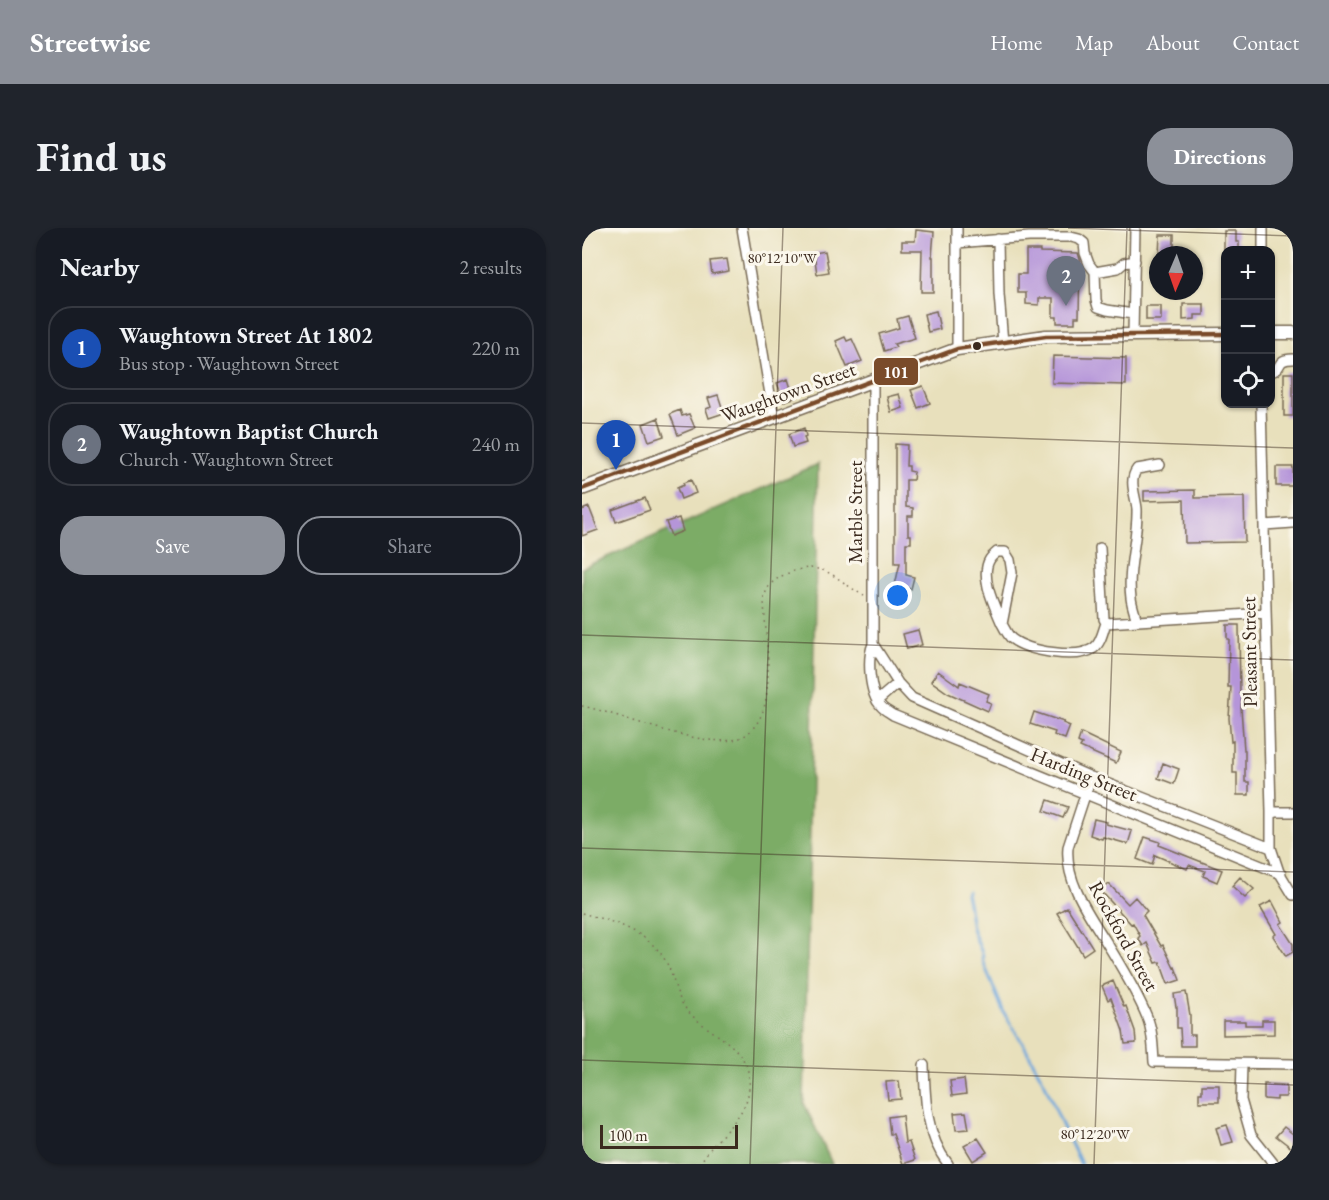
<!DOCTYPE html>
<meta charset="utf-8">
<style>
:root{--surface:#171b24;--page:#20242c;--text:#f1f3f6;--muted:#9ea1a6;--line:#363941;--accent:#8c9099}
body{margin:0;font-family:"EB Garamond",serif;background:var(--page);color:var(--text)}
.controls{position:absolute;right:18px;top:18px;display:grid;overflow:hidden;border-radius:12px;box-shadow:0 2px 4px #0004}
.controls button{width:54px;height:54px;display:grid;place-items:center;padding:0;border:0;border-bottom:2px solid var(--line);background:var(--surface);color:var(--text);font:30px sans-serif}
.compass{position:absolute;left:567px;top:18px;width:54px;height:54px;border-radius:50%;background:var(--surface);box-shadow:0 2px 4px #0004;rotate:182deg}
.scale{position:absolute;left:18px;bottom:15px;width:138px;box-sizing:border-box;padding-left:6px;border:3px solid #3b2a1e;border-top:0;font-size:16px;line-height:21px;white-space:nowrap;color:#3b2a1e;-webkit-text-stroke:4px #fbf7ec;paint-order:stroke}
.you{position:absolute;left:316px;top:368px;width:21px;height:21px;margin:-15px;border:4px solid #fff;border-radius:50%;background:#1a73e8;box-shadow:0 0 0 9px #1a73e833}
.badge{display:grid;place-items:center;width:39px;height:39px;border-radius:50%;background:var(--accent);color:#fff;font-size:20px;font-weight:700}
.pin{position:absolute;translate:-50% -50px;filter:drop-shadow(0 2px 3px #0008)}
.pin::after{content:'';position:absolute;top:32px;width:21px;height:18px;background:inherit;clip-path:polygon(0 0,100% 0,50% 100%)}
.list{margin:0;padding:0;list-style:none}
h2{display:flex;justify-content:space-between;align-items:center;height:78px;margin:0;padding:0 24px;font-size:26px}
h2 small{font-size:20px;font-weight:400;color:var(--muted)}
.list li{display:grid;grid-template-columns:39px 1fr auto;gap:18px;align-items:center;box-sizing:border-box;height:84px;margin:0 12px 12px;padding:0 12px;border:2px solid var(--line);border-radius:24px}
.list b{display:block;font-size:22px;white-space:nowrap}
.list p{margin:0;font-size:20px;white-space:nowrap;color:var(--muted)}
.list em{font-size:20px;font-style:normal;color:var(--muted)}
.actions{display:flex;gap:12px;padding:18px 24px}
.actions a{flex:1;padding:14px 0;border:2px solid var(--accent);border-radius:24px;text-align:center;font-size:21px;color:var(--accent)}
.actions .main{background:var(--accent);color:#fff}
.icon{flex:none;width:33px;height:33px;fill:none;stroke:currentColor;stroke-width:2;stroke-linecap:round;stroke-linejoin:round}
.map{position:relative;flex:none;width:711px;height:936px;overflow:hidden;border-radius:24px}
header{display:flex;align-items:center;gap:36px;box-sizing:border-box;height:84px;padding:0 30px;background:var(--accent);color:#fff}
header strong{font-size:28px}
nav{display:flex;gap:33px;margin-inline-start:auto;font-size:21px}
.intro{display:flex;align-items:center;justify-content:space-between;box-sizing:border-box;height:144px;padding:0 36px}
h1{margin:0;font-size:42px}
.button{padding:15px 27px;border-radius:24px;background:var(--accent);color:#fff;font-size:21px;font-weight:700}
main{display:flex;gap:36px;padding:0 36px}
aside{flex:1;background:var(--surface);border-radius:24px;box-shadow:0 2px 4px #0004}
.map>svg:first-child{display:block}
.forest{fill:#7bac66;stroke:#5b6b42;stroke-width:1.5}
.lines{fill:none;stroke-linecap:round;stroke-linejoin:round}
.stream{stroke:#6ba6dc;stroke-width:3}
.building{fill:#b595d9}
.minor-casing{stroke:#786a55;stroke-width:12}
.major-casing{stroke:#786a55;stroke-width:15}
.path{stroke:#786a55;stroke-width:1.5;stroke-dasharray:1.5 4.5;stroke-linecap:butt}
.minor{stroke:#fff;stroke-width:9}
.major{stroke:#fff;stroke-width:12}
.bus-1-casing{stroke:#fbf7ec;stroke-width:9}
.bus-1{stroke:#7a4b2a;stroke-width:4.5}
.ticks{fill:none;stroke:#3b2a1e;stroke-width:1.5;stroke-opacity:0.45}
.bus-dot{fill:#3b2a1e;stroke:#fbf7ec;stroke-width:2}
.labels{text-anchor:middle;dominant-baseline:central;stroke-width:6;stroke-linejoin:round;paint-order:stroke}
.street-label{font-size:20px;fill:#3b2a1e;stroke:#fbf7ec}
.ticks-label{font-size:15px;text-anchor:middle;fill:#3b2a1e;stroke:#fbf7ec;stroke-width:6;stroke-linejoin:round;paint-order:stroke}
.line-badge{stroke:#fbf7ec;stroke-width:2}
.badge-label{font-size:16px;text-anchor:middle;font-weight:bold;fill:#fff}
</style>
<header>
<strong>Streetwise</strong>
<nav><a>Home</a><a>Map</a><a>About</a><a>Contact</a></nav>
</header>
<div class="intro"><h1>Find us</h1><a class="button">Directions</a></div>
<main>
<aside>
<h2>Nearby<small>2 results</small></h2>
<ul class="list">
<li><span class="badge" style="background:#1a4fb4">1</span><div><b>Waughtown Street At 1802</b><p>Bus stop · Waughtown Street</p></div><em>220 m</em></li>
<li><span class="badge" style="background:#6b7280">2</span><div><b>Waughtown Baptist Church</b><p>Church · Waughtown Street</p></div><em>240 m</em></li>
</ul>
<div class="actions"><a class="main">Save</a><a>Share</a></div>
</aside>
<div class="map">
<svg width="711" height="936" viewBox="0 0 711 936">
<rect width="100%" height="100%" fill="#fbf7ec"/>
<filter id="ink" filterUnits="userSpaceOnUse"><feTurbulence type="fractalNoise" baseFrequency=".0167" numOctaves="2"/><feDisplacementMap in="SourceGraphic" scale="12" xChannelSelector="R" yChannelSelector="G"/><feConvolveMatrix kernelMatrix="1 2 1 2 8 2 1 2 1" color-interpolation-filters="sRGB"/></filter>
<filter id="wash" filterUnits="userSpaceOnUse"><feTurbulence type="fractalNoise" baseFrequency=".008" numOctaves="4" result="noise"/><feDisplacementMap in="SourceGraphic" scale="24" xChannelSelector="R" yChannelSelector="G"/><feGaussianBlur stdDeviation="1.35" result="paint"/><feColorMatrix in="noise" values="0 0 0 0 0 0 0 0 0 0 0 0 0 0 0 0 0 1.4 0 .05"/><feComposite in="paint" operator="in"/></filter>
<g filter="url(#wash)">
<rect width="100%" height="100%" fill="#e8e0bc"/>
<!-- forest -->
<path class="forest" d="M236,236L222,875L250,936H0V340Z"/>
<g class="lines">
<!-- stream -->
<path class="stream" d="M385,663L384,666C387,676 388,689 390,700C393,709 397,718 401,727L400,731L422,785L443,819L463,856L480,897L499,936"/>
</g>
<g id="blocks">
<!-- building -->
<path class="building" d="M334,2L352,4L350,29H351V64H339L340,22H320V13H333Z
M642,3H654V14H657V22H642Z
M578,7H592V26H577Z
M444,22H458V24L496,25L498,31L497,89H493V95H475V89H471V70H457V77L444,76V65H436V46H444Z
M243,23L247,44L235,46L232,25Z
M145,31L147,43L130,46L128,33Z
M601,76H622V87H613V91L601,92Z
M564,78H579V92H564Z
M354,83L358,101L346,104L342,86Z
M326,88L333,110L312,116L314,119L302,123L297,106L317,100L315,91Z
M263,109L265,113L270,111L280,133L265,139L254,113Z
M471,128L544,130V157L470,155Z
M702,145H711V188H702Z
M206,151L212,170L202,173L195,155Z
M341,158L348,175L336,180L329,162Z
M317,166L321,180L309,184L305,169Z
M136,167L142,185L127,190L124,181L129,179L126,170Z
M98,182L100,188L107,186L113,200L96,207L88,186Z
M76,190L82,208L67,213L61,196Z
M222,200L224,208L222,209L224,215L211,219L207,206Z
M313,216L325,217L324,238H327V243L332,244L331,252H324V279L331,280V288H326V307H329V315H324V347L332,349L329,361L313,357L318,335H313Z
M694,239H711V258H694Z
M109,252L114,265L99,271L95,260L102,257L101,255Z
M613,262V270L662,269L663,314L603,315L602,272L562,273V263Z
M63,270L68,282L34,294L30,282Z
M7,279L16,302L0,308V282Z
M97,290L101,303L89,308L84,294Z
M645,397H657L658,466H660L659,480L662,522H663V554H667V567H655V545H651V513L649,514L647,490L649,459H646L647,411H645Z
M336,402L340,417L325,421L321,406Z
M356,443L377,458L378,454L407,466L404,473L409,475L406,483L366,465L349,453Z
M452,484L482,494L481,495L488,498L483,511L472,507L473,504L448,496Z
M499,505L539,524L534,535L498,519L500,516L496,514Z
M581,535L597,541L592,556L576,550Z
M466,572L486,579L481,590L462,583Z
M512,591L525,594L524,596L550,603L546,616L521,609L520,611L508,607Z
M563,609L578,614L577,617L640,642L635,654L621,648L623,643L607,637L605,641L573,627L570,637L555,631Z
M658,649L672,661L663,670L650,658Z
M527,656L546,676L553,669L565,683L561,687L579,718L581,717L592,740L593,739L598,752L586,756L578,734L574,735L565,715L561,718L556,710L558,708L551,695L549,696L519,663Z
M690,673L701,694L698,696L711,716V724L704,728L691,708L694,706L678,679Z
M485,679L511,720L501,727L475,685Z
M531,753L542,779L544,778L553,803L554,815L543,816L541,803L529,770L526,772L520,758Z
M604,764L608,787V807H613V818H599L598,800H595V779H594L592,766Z
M680,792H692V806L641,807V793H663V797H680Z
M382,851L384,866L370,868L368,853Z
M317,853L319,871L306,872L304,854Z
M682,856L704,857V869H695V872L682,871Z
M620,857H637V874H617V865H620Z
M384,884L387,901L374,902L372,885Z
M320,887L323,915L327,914L333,932L321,936L311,906H308L306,889Z
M645,897L651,914L639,917L634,900Z
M702,899L711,906V921L694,908Z
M396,910L405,924L391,933L382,918Z"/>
</g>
</g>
<g filter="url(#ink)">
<use href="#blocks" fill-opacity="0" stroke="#786a55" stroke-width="1.5"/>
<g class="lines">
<defs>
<path id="minor" d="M160,0L192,190
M375,0V121
M416,11L417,66L421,115
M375,15L447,9H489L497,11L502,15L503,25L507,36L513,44L514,72L516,79L525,82L551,86
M681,22V0
M513,44L536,40L542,35L553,33
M551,107L553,0
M688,144C702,142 692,131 711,131
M291,153V416C285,430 287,466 299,478C302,482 307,484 311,487L699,646
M679,176L689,584V620L697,644L711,667
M682,297L711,295
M518,320L522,391L524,395L684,385
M555,393C553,386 550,378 549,370C545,340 556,311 555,281C554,268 546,253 555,241L578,237
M420,396C413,379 397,348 408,331C410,328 413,326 415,324H423L428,332L430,345L420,396C423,401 426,408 430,411C446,423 495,432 512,420C519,415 521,403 524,395
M291,416L316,455L330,470L509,549L689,620
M295,473L316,455
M509,549L486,619C483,653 506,685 523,712C538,737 554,762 565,789C571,803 571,820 572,834L711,836
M689,584H711
M660,836L659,872L669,907L692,936
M342,837C343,872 344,907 366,936"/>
<path id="major" d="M688,105H711
M0,261L375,121L464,108L644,106"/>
</defs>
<!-- minor casing -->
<use href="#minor" class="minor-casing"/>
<!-- major casing -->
<use href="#major" class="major-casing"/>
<!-- path -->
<path class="path" d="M0,478C37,485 128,525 160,509C172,503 180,489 183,476C190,442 183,406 182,371C184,359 191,352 202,347C241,329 251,350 282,368
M0,685C27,693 54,699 74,720C93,739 90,763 104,781C127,809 171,816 167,860C165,891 132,909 118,936"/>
<!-- minor -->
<use href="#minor" class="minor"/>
<!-- major -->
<use href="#major" class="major"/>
<defs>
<path id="bus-1" d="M0,261L375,121L464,108L644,106"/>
</defs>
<!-- bus-1 casing -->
<use href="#bus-1" class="bus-1-casing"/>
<!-- bus-1 -->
<use href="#bus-1" class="bus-1"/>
</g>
</g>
<!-- ticks -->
<path class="ticks" d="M486,0L711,8M0,195L711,220M0,407L711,432M0,620L711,644M0,832L711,857M168,936L201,0M512,936L545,0"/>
<!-- markers -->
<circle class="bus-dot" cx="395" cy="118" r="5"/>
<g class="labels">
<!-- street labels -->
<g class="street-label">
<text transform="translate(206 164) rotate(-20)">Waughtown Street</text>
<text transform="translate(273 284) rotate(-90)">Marble Street</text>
<text transform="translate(667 424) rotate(-91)">Pleasant Street</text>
<text transform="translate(502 546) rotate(22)">Harding Street</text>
<text transform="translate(542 708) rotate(61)">Rockford Street</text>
</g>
</g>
<g class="ticks-label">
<text x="200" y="35">80°12'10"W</text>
<text x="513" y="911">80°12'20"W</text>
</g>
<rect class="line-badge" x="291" y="129" width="46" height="29" rx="6" fill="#7a4b2a"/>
<g class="badge-label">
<text x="314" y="150">101</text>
</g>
</svg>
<div class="controls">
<button>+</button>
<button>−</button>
<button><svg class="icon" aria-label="locate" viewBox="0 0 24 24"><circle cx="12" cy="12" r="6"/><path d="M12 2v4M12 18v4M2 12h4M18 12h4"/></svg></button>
</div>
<svg class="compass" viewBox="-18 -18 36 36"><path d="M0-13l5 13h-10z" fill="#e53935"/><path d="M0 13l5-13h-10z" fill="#9ea1a6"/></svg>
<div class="scale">100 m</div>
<div class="you"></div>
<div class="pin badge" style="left:34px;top:242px;background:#1a4fb4">1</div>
<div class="pin badge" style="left:484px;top:78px;background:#6b7280">2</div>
</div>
</main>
